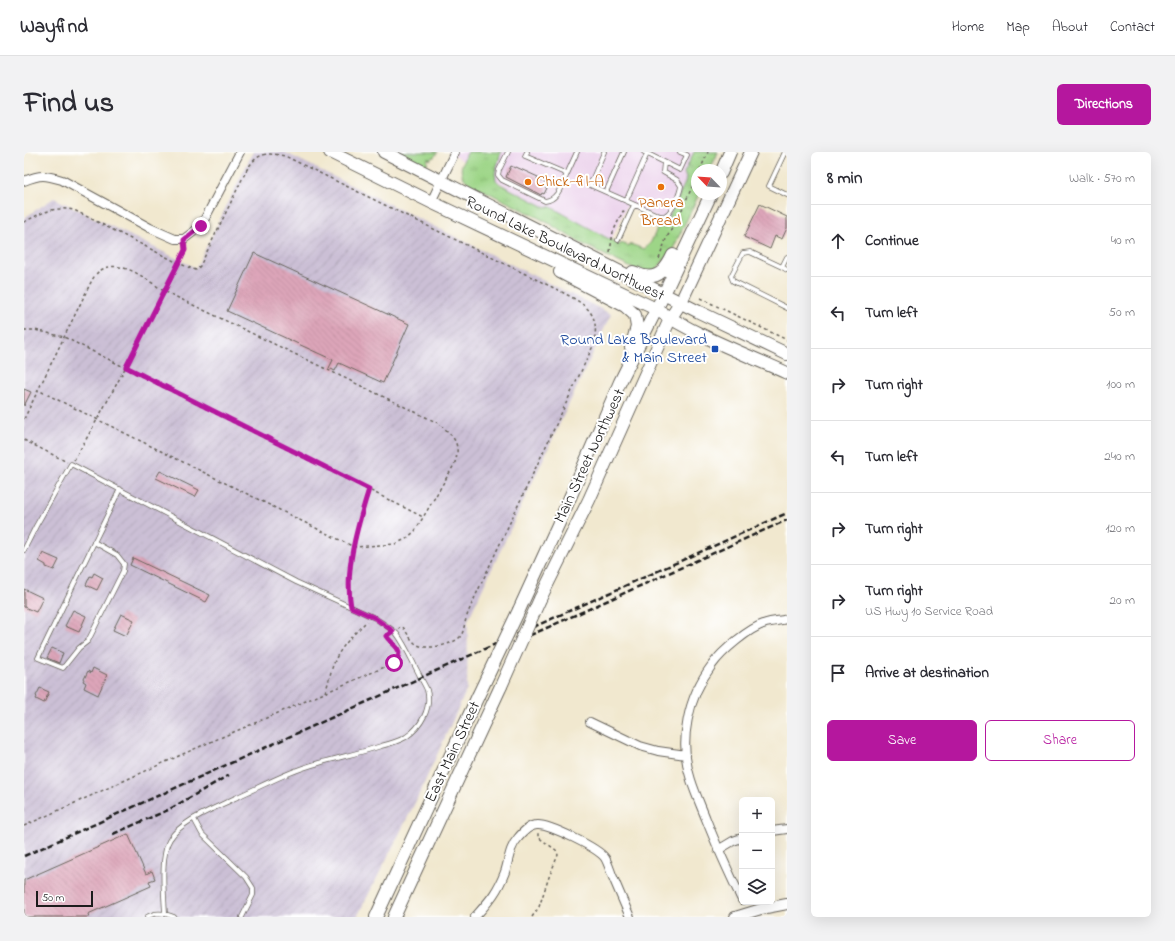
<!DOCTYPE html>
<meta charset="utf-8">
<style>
:root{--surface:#fff;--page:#f2f2f3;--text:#2b2b33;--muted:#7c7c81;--line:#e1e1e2;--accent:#b5179e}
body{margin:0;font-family:"Indie Flower",sans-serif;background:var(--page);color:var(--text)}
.controls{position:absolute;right:12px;bottom:12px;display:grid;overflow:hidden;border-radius:6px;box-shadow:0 4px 16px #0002}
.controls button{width:36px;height:36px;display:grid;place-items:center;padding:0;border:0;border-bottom:1px solid var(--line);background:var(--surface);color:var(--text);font:20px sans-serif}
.compass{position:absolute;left:667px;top:12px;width:36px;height:36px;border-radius:50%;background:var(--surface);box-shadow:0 4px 16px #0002;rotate:295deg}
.scale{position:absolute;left:12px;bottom:10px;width:57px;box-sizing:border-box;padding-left:4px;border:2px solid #1c1c1c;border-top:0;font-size:11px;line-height:14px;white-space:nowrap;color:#1c1c1c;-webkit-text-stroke:3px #fff;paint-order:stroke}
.stop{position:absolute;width:12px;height:12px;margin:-9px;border:3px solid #b5179e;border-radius:50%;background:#fff}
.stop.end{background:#b5179e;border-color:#fff;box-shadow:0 1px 4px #0008}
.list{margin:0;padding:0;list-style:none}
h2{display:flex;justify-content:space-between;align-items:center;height:52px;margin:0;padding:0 16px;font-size:17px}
h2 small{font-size:13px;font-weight:400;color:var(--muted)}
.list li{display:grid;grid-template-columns:26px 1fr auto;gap:12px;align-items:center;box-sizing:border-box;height:72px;padding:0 16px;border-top:1px solid var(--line)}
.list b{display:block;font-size:15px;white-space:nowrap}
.list p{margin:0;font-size:13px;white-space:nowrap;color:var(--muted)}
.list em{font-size:13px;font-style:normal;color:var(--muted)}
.actions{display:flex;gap:8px;padding:12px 16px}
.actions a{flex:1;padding:9px 0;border:1px solid var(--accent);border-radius:6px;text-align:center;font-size:14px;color:var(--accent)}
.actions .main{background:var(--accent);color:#fff}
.icon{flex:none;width:22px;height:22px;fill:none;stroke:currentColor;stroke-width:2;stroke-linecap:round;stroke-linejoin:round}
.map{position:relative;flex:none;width:763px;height:765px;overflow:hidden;border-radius:6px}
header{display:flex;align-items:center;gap:24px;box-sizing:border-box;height:56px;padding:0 20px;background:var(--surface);border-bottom:1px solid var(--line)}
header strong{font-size:19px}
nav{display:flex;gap:22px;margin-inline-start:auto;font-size:14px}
.intro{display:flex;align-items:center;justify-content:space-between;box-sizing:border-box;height:96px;padding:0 24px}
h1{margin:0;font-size:28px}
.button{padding:10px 18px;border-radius:6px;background:var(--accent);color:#fff;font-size:14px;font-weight:700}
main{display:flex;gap:24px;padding:0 24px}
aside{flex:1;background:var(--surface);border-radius:6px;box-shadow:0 4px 16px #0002}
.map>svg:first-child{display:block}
.built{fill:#ebd1eb}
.industrial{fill:url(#industrial-furrows)}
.grass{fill:url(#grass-tufts);stroke:#5c7852}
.building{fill:url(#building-back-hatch)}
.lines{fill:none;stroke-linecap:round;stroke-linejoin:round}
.service-casing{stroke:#67635b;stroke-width:5.5}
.minor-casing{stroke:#67635b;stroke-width:10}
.tertiary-casing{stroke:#67635b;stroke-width:12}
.secondary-casing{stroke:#67635b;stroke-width:14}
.path{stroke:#67635b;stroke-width:1.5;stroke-dasharray:3 3;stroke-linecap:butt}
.service{stroke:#fff;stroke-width:4}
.minor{stroke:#fff;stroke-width:8}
.tertiary{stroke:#fff;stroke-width:10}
.secondary{stroke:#fff;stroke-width:12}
.rail{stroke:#1c1c1c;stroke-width:2.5;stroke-dasharray:6 3;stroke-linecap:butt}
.secondary-bridge-casing{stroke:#67635b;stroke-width:14;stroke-linecap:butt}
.secondary-bridge{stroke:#fff;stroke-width:12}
.route{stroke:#b5179e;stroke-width:5}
.food-dot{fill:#e8710a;stroke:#fff;stroke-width:1.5}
.transit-dot{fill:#1a4fb4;stroke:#fff;stroke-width:1.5}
.labels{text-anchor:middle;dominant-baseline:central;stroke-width:4;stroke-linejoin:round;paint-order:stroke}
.food-label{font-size:16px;fill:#c56008;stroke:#fff;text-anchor:start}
.street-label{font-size:16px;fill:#1c1c1c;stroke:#fff}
.transit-label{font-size:16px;fill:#164399;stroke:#fff;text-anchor:end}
</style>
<header>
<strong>Wayfind</strong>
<nav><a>Home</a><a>Map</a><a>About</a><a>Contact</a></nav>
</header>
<div class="intro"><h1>Find us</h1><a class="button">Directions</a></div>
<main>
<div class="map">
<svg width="763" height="765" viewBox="0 0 763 765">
<defs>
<pattern id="industrial-furrows" width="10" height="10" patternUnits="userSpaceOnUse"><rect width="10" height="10" fill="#cbbfd5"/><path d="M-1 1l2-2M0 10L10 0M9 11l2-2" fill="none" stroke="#aea4b6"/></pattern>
<pattern id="grass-tufts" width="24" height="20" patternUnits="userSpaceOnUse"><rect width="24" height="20" fill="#9dd587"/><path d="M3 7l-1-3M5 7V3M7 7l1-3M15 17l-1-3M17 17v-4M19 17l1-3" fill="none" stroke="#87b674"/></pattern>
<pattern id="building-back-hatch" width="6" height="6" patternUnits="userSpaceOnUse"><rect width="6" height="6" fill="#dda5b9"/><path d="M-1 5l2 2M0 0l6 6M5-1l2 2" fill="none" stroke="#bd8d9e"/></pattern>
</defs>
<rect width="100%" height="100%" fill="#fff"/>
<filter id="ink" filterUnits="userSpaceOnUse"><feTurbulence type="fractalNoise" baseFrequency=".025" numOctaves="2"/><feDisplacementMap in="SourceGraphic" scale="8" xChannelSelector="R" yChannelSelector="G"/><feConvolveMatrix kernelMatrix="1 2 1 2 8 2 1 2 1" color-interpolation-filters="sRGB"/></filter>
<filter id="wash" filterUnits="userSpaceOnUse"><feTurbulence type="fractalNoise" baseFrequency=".012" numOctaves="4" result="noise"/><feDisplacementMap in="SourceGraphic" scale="16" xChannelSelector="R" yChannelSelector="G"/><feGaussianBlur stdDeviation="0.9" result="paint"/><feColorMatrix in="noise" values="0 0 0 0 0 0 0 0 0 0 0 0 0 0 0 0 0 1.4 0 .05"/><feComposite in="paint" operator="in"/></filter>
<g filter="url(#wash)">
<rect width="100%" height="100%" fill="#f1e8cf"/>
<!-- built -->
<path class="built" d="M424,0H678L645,72L603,54L584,94Z"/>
<!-- industrial -->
<path class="industrial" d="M229,0H260L587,162L444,468L443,537L391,651L333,765H0V66L30,46L172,116Z"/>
<!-- grass -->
<path class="grass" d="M373,0H414L410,5L406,8L404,6L403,12H399Z
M444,0H477L471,21L472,28L476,32L519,54L527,55L596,93L597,91L605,94L606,92L620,97L626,92L635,73L643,69L661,31L662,26L660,21L670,0H694L686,18H673V42H675L649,97L631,119L616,120L595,110L555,90L519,68L445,31C433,22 437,11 444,0Z"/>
<g id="blocks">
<!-- building -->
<path class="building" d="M487,14L491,16L492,15L514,25L513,27L522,31L521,35L523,36L520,42L518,41L517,43L482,25Z
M736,52L763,65V76L758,87L751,84L746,97L720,85Z
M230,101L385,172L359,231L315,211L311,219L305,216L309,208L203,159Z
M0,237L7,240L0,254Z
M136,319L175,338L171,345L132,326Z
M19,401L35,408L30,418L22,415V413L15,409Z
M109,406L186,443L182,450L106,413Z
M70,421L79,426L73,438L62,433L66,424L68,425Z
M0,437L19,446L12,460L0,455Z
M49,458L62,464L55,480L41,474Z
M97,462L110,468L102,484L89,478Z
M28,496L39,501L35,511L23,506Z
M69,516L83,523L74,543L60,536L62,531L59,529L64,519L67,521Z
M16,536L25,540L20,551L12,547L13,545L12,544Z
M104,682L122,722L128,719L131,727L125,729L127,734L64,762L65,765H0V728Z"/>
</g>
</g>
<g filter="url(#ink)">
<use href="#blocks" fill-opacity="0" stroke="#67635b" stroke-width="1"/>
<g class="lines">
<defs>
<path id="service" d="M484,0L475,18L474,23L478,28L521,49C534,48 538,32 543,22
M503,0L501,4L543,22L553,0
M580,0L566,33L636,64C638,64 641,64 642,63C649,59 656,41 657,34L653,28L639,20L640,10L656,18L663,3L656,0
M620,0L640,10
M761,0L745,34L763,43
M582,40L600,0
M602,49L623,2
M594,88L610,53
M763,105L758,115L763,118
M758,115L726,100L719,101L707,124L709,129L763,156
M70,390L93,403L100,412L99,419L64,489L55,496L39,516L14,506L96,337
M0,398L12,374L47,312L272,430L351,466C358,471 367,476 373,482C382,494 388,509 395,522C397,527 401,533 403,538C408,556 397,575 382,585C375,589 365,592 357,594C336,601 316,605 295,611C265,619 238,634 209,647C190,657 158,668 146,687C136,702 140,742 141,761
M170,667L178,682L222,725L229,736V743L218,765
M123,765C132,759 141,761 150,765"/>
<path id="minor" d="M0,29C17,22 21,23 38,28L126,76L151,87H160L177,74L216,0
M407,50L431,0
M566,570L616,594L634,599L662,603
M748,679L763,677
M694,698L709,689L718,686
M718,748C705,721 693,695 682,667C677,654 671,641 667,628C654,589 664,545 688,513C698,499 725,476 742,471C749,469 756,469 763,467
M451,765C465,749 473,741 481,720C485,708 485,696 494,686C499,680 505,673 513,673C525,672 574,696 581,706C584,711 586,718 588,723C594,737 600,751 606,765"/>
<path id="tertiary" d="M711,765L737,757L763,752"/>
<path id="secondary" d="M306,0L407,50L632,157C672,184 719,201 763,221
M360,0L675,160L763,202
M697,21L706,0
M536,120L601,154L611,163L613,175L607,195
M609,120C613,121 617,124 621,124C636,127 644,114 649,103
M516,447L565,348L646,167L657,150L727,0
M495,458L538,364L596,230L640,142L687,42
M352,765L454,544
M370,765L477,534"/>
</defs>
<!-- service casing -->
<use href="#service" class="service-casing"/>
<!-- minor casing -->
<use href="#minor" class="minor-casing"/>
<!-- tertiary casing -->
<use href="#tertiary" class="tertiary-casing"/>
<!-- secondary casing -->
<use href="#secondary" class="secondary-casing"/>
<!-- path -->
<path class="path" d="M676,18L684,0
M0,70C18,61 29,54 50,58L154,111L169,117L172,118L176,114L222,19C233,1 241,0 261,4L534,138C561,152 578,160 569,194L450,447C447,454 444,460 442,467C440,473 440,480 436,485C428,493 402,499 392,492C387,488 383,481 379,475L375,476
M586,100L589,80L599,59L601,60
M635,107L642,87L655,64L673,24
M676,146L763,188
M0,178H11L40,185L399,365
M0,267L68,128C70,125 73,120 77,118C98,106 123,128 140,139L414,271C430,284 438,292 430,313L391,379L382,387L371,392L330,395L14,238
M0,288L43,310
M50,308C90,240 126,169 161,98V95
M326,447C325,441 326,435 326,429C327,398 336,367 345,337
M301,540C305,531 306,520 310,511C316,495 331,481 343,469
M0,674L168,598L370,511C382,497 369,494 362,484L365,482
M508,765L515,755L525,725L534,703L532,698L514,685V681"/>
<!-- service -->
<use href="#service" class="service"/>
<!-- minor -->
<use href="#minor" class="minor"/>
<!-- tertiary -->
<use href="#tertiary" class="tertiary"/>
<!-- secondary -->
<use href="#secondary" class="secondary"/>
<!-- rail -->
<path class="rail" d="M489,491L763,368
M89,682L144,658L205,623
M0,704L763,361"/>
<defs>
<path id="secondary-bridge" d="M477,534L516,447
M454,544L495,458"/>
</defs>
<!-- secondary-bridge casing -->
<use href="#secondary-bridge" class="secondary-bridge-casing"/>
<!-- secondary-bridge -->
<use href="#secondary-bridge" class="secondary-bridge"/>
</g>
</g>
<g class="lines" filter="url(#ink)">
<!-- route -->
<path class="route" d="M177,74L160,88L161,98L102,215L345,337C334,372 320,418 327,455L351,466L369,479L362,484C369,494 382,497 370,511"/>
</g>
<!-- markers -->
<g class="food-dot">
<circle cx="504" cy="30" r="4"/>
<circle cx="637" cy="35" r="4"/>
</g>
<rect class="transit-dot" x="687" y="193" width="8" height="8" rx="2"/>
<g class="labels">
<!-- food labels -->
<g class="food-label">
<text x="512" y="30">Chick-fil-A</text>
<text x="637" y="51" text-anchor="middle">Panera<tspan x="637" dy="18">Bread</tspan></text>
</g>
<!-- street labels -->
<g class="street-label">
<text transform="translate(541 97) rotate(26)">Round Lake Boulevard Northwest</text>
<text transform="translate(566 304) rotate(-65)">Main Street Northwest</text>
<text transform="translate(429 600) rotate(-65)">East Main Street</text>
</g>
<!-- transit labels -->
<g class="transit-label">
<text x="683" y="188">Round Lake Boulevard<tspan x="683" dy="18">&amp; Main Street</tspan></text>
</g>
</g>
</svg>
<div class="controls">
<button>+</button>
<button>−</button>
<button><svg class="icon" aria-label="layers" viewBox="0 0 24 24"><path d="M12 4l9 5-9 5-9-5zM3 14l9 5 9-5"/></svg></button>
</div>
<svg class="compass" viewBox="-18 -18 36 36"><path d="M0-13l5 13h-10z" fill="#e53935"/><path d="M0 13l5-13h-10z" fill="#7c7c81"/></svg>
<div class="scale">50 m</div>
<div class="stop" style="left:370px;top:511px"></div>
<div class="stop end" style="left:177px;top:74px"></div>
</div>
<aside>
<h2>8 min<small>Walk · 570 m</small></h2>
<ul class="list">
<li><svg class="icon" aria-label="ahead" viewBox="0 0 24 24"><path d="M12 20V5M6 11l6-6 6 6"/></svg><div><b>Continue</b></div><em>40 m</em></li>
<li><svg class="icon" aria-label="left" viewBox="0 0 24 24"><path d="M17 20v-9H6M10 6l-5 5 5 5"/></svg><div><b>Turn left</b></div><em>50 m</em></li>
<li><svg class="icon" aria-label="right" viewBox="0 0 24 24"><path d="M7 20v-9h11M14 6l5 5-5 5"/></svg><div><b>Turn right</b></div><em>100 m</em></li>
<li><svg class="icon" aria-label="left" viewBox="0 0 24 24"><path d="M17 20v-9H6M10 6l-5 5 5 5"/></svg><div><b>Turn left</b></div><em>240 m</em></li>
<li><svg class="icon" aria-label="right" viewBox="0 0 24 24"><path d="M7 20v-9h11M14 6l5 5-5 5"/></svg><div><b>Turn right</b></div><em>120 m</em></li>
<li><svg class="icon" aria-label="right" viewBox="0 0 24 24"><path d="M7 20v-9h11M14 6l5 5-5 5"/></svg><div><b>Turn right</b><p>US Hwy 10 Service Road</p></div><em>20 m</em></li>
<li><svg class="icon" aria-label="arrive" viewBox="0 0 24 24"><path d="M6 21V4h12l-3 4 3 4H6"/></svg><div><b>Arrive at destination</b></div></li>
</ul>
<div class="actions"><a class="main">Save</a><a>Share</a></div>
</aside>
</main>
